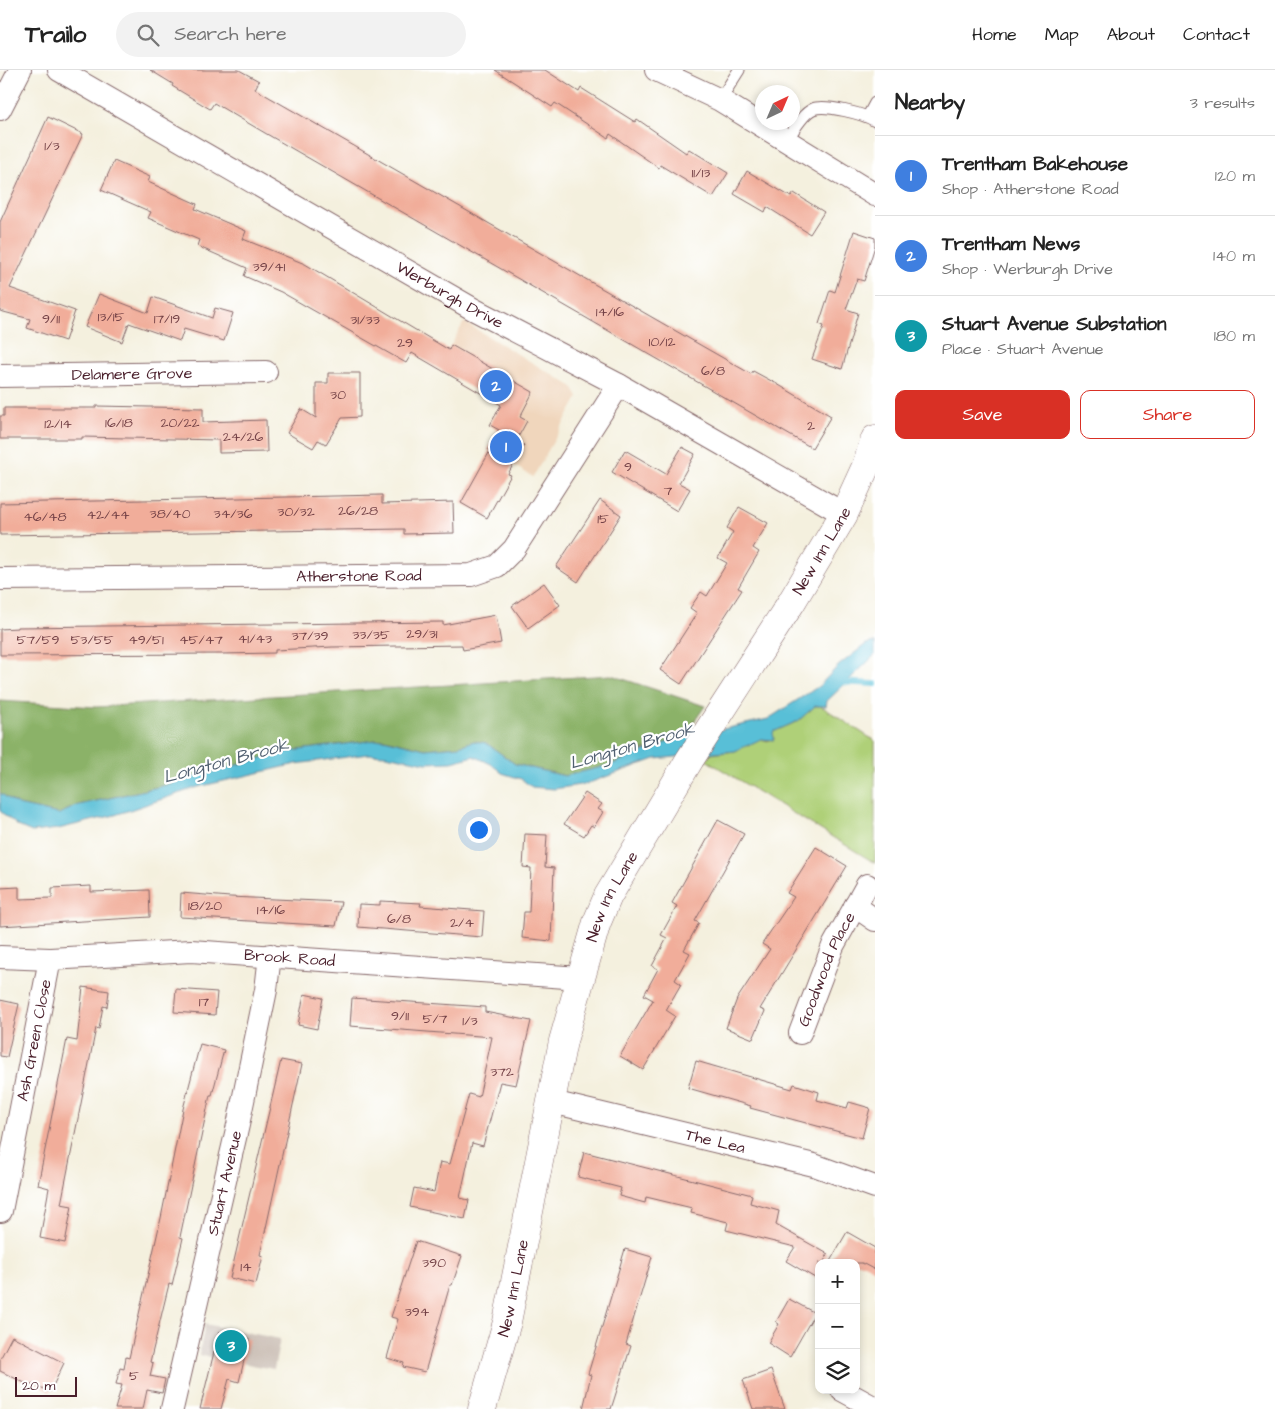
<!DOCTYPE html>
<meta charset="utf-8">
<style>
:root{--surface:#fff;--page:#f2f2f2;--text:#222;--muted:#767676;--line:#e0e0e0;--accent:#d93025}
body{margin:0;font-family:"Architects Daughter",sans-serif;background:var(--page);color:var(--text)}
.controls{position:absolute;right:15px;bottom:15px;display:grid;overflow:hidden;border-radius:10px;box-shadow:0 2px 8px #0003}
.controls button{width:45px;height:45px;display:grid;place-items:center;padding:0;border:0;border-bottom:1px solid var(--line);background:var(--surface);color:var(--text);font:25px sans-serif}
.compass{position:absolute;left:755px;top:15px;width:45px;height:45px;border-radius:50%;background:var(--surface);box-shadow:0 2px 8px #0003;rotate:44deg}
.scale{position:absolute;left:15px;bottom:12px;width:62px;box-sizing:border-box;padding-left:5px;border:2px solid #4a1f2b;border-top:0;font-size:14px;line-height:18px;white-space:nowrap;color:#4a1f2b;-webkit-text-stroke:4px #fff;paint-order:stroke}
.you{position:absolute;left:478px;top:759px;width:18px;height:18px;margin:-12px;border:4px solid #fff;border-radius:50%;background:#1a73e8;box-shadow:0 0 0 8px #1a73e833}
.badge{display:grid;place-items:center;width:32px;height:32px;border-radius:50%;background:var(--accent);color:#fff;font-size:16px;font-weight:700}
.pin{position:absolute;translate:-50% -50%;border:2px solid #fff;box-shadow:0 1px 5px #0006}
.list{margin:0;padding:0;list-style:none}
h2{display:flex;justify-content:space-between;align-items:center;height:65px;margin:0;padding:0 20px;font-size:21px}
h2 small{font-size:16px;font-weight:400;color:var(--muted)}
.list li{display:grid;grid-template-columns:32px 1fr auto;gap:15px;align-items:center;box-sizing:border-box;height:80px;padding:0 20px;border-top:1px solid var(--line)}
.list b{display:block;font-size:19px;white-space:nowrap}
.list p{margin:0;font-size:16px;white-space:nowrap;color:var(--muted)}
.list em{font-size:16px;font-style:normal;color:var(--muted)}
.actions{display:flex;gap:10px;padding:15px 20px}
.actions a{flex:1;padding:11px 0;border:1px solid var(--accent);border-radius:10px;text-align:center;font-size:18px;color:var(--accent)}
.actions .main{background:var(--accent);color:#fff}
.icon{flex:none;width:28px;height:28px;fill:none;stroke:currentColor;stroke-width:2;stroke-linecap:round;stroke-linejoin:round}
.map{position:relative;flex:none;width:875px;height:1339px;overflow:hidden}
header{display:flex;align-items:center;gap:30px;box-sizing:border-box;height:70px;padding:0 25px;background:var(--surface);border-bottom:1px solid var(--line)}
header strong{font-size:24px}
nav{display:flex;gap:28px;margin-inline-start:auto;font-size:18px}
.search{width:350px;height:45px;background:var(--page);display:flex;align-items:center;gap:12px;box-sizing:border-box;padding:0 18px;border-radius:28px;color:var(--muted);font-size:19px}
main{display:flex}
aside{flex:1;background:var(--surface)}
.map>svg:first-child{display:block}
.built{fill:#f0d6bc}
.industrial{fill:#cec2b9}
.green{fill:#afd078;stroke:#7c7852}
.forest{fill:#8bb268;stroke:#6a684a}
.water{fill:#59bfd7;stroke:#526f81}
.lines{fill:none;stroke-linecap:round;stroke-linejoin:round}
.stream{stroke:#59bfd7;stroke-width:6}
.building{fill:#f1ad9a}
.service-casing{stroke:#86686a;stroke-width:13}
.minor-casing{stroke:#86686a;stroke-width:24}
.tertiary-casing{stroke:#86686a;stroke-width:29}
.service{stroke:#fff;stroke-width:11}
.minor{stroke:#fff;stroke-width:22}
.tertiary{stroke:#fff;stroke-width:28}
.labels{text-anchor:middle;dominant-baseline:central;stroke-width:4.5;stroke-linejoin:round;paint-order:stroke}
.number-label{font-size:14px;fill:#744247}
.street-label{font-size:16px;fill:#4a1f2b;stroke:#fff}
.water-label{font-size:18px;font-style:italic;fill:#505f70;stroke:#fff}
</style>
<header>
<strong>Trailo</strong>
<div class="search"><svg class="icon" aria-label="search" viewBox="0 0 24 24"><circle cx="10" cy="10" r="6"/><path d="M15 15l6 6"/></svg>Search here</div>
<nav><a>Home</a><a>Map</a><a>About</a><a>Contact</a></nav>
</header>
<main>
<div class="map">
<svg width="875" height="1339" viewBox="0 0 875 1339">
<rect width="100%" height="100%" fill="#fff"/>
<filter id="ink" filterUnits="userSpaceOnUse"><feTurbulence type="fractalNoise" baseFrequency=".02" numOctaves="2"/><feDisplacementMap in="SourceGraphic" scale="10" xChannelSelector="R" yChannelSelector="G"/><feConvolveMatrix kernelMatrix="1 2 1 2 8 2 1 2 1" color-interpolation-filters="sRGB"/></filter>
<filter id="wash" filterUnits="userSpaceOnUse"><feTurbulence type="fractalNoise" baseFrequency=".0096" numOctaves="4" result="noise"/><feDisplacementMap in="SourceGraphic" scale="20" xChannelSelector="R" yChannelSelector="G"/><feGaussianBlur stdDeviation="1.12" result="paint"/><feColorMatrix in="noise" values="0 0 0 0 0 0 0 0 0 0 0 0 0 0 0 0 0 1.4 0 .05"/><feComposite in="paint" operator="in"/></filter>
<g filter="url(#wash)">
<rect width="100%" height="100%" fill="#f4f0de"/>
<!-- built -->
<path class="built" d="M464,252L573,317L578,328L533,407L488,380L498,360L490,355L501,335L438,298Z"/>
<!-- industrial -->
<path class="industrial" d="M205,1254L280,1269L274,1299L199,1285Z"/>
<!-- green -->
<path class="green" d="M815,636H821L875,671V793L706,690L711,684L735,681L761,669L768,671L773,662L798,651Z"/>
<!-- forest -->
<path class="forest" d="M611,605L705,636L683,668L641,681L610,695L565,706L515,694L486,673L474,671L459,676L425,679L384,669L283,682L158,717L79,735L59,744L18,735L0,723V631L96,637Z"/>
<!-- water -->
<path class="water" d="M875,572V585L827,631L826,636H815L798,651L773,662L774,670L761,669L735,681L655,689L586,714L554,719L532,717L521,709L502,703L491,694L474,686L452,692L426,693L386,685L368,684L296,694L198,717L115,745L58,759L32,762L18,756L0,741V723L18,735L59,744L79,735L158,717L283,682L384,669L425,679L459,676L474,671L486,673L515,694L565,706L610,695L670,671L768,649L819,616L838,596L866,574Z"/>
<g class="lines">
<!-- stream -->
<path class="stream" d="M839,612L875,614"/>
</g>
<g id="blocks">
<!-- building -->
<path class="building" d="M150,0H239L259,11L255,19L702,276L751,304L753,301L777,314L831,346L812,378L265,63L214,33L210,39L172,16L173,14Z
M495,0H545L579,22L581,18L635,52L637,49L686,83L689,79L728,103L713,127L660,95L659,98L610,64L608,68L555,33L552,37Z
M48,47L83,64L10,218L75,241L65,271L27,258L30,249L0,241V152Z
M114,91L150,107L148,112L197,134L195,139L246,161L243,169L305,194L449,280L451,275L533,322L520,347L527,351L516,371L524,375L508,404L511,405L487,448L461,433L490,381L488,380L499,360L490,355L501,335L412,283L406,293L281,222L244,206L247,198L197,176L199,170L148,148L151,142L101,120Z
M747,101L791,127L794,123L824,142L810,164L767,137L765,142L734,124Z
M854,161L875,168V176L864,211L857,209L846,239L858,243L842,299L812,289L824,256L819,254L830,220L835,222Z
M99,224L148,243L153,227L212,248L215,238L233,243L224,271L184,259L180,271L129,253L122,272L85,257Z
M328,303H360V347L342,348L326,374L318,370L313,378L287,363L301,339L316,348V313H328Z
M96,336L203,338V352L266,350L267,382L219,383V370L82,367V369H0V346H4V338H96Z
M682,377L695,384L679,413L690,419L677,441L612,402L625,380L666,404Z
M382,425V434L453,432L454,463L404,464V459L0,465V433Z
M600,430L621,445L578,512L556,497Z
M739,437L768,453L753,478L759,482L738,518L742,520L681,614L660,600L697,543L690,538L701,522L707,526L727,493L718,488L733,462L727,458Z
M544,513L560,535L528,558L512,536Z
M496,545L501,573L463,580L462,575L332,577L275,580V583L221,584L0,585V559L18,558V557L443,552V555Z
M585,723L602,734L598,739L603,742L594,757L591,755L584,766L564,754Z
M718,750L744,764L695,851L699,853L684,880L690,883L675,910L681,914L666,940L675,946L643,1000L620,986L653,930L644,925L658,899L652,896L667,868L661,865L677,836L672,833Z
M525,764L547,765L545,797L554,798L551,871L522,868L524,842H529L531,798L523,797Z
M816,777L847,796L760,939L765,941L753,969L726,958L737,929L770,879L762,874L794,827L787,823Z
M91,816V822L149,820L150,847L0,856V818L19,817V829L52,828V818Z
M181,823L230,827L341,832L336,856L180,847Z
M380,831L421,833L420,836L484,841L482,867L358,857L359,834L380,835Z
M83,917L109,921L107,937L103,936L99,959L96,958L61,1134L72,1136L65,1173L40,1168L49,1118L38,1115L67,969L77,971Z
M176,919L217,922L215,945L174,942Z
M304,924L323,928L317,959L298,955Z
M352,928L485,937V942L531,951L516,1015L500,1012L483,1076L472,1073L460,1128L469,1130L465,1149L410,1137L414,1118L434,1122L440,1092L450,1094L469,1024L479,1027L492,967L350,956Z
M0,930L19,934L7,987L0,986Z
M200,974L224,980L212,1025H210L180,1167L183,1168L172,1215L169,1214L150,1292L153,1293L150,1306L165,1309L164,1314L162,1323L147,1320L143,1339H115L122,1315L116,1314L120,1298L124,1299L126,1287L129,1288L161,1148L183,1039Z
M281,990L302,994L260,1185L263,1186L256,1214L230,1208Z
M696,991L792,1019L794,1014L819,1022L817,1030L847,1038L849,1032L870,1038L862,1068L750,1038L751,1036L688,1018Z
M584,1082L752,1125L750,1133L779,1141L776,1155L828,1184L823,1193H819V1201L815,1208L786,1191L795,1177L726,1160L728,1152L691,1143L692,1138L646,1127L645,1133L619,1126L621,1118L578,1107Z
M847,1162L875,1178V1200L862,1193H829Z
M416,1171L462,1186L452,1215H450L425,1302L403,1297L404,1293L387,1288L398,1249L391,1247Z
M625,1179L652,1187L626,1274L631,1276L611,1339H583L591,1305L588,1304Z
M789,1229L815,1243L790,1287L768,1273L779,1254L776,1252Z
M219,1262L249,1269L239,1312L229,1309L221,1339H200Z
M12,1266L64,1293L50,1322L32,1313L31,1316L0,1301V1289Z
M771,1300L785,1339H753L743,1310Z"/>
</g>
</g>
<g filter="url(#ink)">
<use href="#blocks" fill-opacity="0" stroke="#86686a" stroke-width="1"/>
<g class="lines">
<defs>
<path id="service" d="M720,30L739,0
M868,46L875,33
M787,70C794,60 802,44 813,39C824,34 865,44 875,51"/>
<g id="minor">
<path id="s1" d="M59,0L473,239L619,315L844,444"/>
<path d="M656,0L720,30L875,125"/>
<path d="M0,39L20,0"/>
<path id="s2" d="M0,306L266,302"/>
<path id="s3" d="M0,509L471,505L497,496L514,479L619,315"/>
<path d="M855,836L875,850"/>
<path id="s4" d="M0,887L50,889L191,881L580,908"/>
<path id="s5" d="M800,963L833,876L867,815"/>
<path id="s6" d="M552,1032L814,1095L875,1117"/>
<path id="s7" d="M1,1141L50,889"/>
<path d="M842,1320L875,1338"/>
<path id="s8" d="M172,1339L238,1055L266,920L270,885"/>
</g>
<g id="tertiary">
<path id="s9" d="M482,1339L507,1252L563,971L597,852L608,826L690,689L791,533L844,444L866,396L875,369"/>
</g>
</defs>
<!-- service casing -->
<use href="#service" class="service-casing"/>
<!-- minor casing -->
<use href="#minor" class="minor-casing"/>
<!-- tertiary casing -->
<use href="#tertiary" class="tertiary-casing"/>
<!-- service -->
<use href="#service" class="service"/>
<!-- minor -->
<use href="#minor" class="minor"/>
<!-- tertiary -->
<use href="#tertiary" class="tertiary"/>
</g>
</g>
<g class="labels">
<!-- number labels -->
<g class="number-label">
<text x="52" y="76">1/3</text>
<text x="701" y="103">11/13</text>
<text x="269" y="197">39/41</text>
<text x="610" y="242">14/16</text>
<text x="111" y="247">13/15</text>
<text x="51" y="249">9/11</text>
<text x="167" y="249">17/19</text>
<text x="365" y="250">31/33</text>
<text x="662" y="272">10/12</text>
<text x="405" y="273">29</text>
<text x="713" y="301">6/8</text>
<text x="338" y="325">30</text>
<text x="119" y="353">16/18</text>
<text x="180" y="353">20/22</text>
<text x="58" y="354">12/14</text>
<text x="811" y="356">2</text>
<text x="243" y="367">24/26</text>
<text x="628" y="397">9</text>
<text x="668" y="421">7</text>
<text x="358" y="441">26/28</text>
<text x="296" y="442">30/32</text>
<text x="170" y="444">38/40</text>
<text x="233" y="444">34/36</text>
<text x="108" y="445">42/44</text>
<text x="45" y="447">46/48</text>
<text x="603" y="449">15</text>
<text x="422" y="564">29/31</text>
<text x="371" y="565">33/35</text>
<text x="310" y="566">37/39</text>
<text x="255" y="569">41/43</text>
<text x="38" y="570">57/59</text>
<text x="92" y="570">53/55</text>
<text x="146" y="570">49/51</text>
<text x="201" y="570">45/47</text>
<text x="205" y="836">18/20</text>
<text x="271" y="840">14/16</text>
<text x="399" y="849">6/8</text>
<text x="462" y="853">2/4</text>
<text x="204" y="932">17</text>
<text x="400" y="946">9/11</text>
<text x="435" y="949">5/7</text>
<text x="470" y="951">1/3</text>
<text x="502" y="1002">372</text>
<text x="434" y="1193">390</text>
<text x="246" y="1197">14</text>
<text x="417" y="1242">394</text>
<text x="134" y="1306">5</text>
</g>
<!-- street labels -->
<g class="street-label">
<text stroke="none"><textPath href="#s1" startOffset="451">Werburgh Drive</textPath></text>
<text stroke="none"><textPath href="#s2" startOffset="132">Delamere Grove</textPath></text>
<text stroke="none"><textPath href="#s9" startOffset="935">New Inn Lane</textPath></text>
<text stroke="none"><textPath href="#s3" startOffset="359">Atherstone Road</textPath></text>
<text stroke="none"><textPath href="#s9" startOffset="530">New Inn Lane</textPath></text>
<text stroke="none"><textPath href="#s4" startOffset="290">Brook Road</textPath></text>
<text stroke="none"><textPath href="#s5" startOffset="69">Goodwood Place</textPath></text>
<text stroke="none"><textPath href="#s7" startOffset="174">Ash Green Close</textPath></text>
<text stroke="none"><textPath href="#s6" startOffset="168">The Lea</textPath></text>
<text stroke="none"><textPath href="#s8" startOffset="232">Stuart Avenue</textPath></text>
<text stroke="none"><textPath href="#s9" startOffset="125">New Inn Lane</textPath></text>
</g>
<!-- water labels -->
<g class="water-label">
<text transform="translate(632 676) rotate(-16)">Longton Brook</text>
<text transform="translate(226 691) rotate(-15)">Longton Brook</text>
</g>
</g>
</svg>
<div class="controls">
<button>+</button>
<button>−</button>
<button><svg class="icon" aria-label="layers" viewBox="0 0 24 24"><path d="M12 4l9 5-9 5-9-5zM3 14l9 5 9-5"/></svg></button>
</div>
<svg class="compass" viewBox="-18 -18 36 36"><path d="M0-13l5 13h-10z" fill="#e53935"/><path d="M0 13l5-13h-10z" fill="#767676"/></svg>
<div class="scale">20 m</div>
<div class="you"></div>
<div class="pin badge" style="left:506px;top:377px;background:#3f7fe0">1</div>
<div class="pin badge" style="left:496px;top:316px;background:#3f7fe0">2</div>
<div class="pin badge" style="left:231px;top:1276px;background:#0f9aa8">3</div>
</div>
<aside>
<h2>Nearby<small>3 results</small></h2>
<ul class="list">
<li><span class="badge" style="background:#3f7fe0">1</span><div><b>Trentham Bakehouse</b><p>Shop · Atherstone Road</p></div><em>120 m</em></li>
<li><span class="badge" style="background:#3f7fe0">2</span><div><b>Trentham News</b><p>Shop · Werburgh Drive</p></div><em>140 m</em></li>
<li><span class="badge" style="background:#0f9aa8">3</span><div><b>Stuart Avenue Substation</b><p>Place · Stuart Avenue</p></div><em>180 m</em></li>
</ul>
<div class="actions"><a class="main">Save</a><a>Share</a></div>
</aside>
</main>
